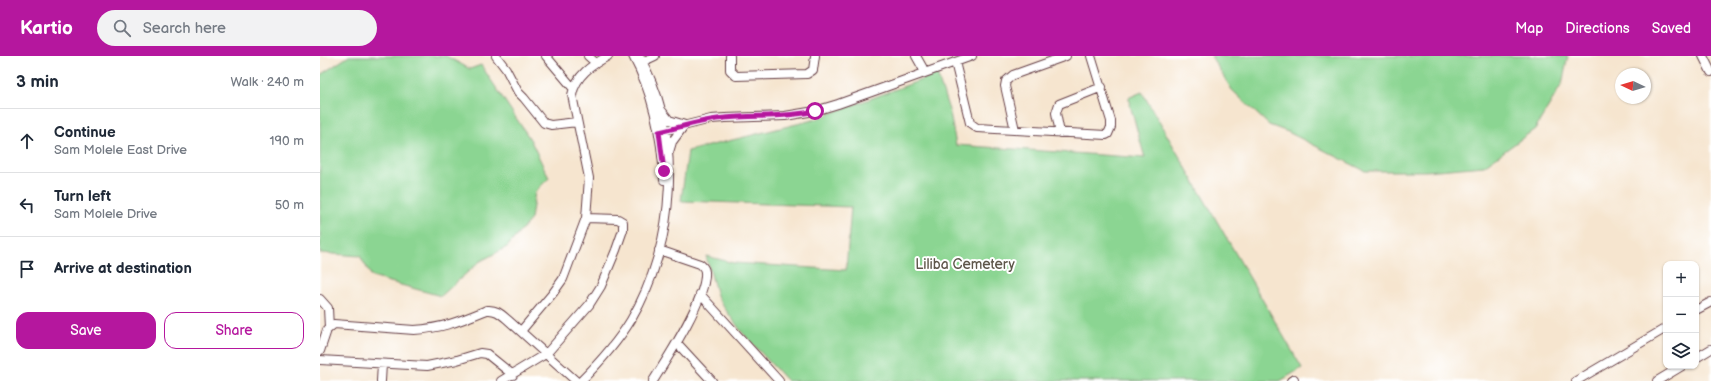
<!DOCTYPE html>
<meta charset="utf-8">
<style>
:root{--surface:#fff;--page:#f2f2f3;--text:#1f2937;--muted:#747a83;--line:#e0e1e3;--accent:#b5179e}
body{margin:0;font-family:"Balsamiq Sans",sans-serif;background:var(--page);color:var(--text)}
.controls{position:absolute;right:12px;bottom:12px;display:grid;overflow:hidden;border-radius:8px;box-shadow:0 1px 3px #0004}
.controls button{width:36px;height:36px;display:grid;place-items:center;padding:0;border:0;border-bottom:1px solid var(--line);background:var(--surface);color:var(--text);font:20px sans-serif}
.compass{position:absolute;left:1295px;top:12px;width:36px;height:36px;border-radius:50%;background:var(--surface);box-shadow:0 1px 3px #0004;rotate:274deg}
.stop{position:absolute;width:12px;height:12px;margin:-9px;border:3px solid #b5179e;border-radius:50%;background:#fff}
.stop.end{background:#b5179e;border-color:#fff;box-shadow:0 1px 4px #0008}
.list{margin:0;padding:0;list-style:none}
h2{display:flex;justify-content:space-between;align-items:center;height:52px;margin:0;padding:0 16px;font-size:17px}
h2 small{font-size:13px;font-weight:400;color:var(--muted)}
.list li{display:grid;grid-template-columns:26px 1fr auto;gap:12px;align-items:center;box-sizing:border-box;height:64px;padding:0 16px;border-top:1px solid var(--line)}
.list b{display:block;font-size:15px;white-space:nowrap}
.list p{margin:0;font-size:13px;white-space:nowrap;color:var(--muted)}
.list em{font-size:13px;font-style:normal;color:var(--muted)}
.actions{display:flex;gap:8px;padding:12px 16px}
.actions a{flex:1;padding:9px 0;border:1px solid var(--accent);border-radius:12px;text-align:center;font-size:14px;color:var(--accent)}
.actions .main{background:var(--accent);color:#fff}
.icon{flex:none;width:22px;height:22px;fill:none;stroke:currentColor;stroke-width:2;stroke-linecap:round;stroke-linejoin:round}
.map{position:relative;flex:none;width:1391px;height:325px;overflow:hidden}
header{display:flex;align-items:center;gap:24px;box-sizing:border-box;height:56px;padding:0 20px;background:var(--accent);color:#fff}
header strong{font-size:19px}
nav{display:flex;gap:22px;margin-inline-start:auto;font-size:14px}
.search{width:280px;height:36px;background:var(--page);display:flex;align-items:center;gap:10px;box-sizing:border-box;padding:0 14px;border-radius:22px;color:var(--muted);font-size:15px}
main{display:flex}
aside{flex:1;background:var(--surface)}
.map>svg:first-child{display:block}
.green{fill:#8bd592;stroke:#6a7a5e}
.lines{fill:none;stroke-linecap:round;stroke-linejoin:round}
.minor-casing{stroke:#643d44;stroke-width:10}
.minor{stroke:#fff;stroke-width:8}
.route{stroke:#b5179e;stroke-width:5}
.labels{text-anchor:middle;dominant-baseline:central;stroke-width:4;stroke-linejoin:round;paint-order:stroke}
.park-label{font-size:14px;fill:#5e564a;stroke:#fff}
</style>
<header>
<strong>Kartio</strong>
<div class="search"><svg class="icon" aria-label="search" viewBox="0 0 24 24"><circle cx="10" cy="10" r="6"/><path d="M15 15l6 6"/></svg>Search here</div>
<nav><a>Map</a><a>Directions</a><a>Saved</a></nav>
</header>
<main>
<aside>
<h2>3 min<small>Walk · 240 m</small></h2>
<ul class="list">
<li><svg class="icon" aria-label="ahead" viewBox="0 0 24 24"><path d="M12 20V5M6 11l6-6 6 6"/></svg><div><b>Continue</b><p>Sam Molele East Drive</p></div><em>190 m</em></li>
<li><svg class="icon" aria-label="left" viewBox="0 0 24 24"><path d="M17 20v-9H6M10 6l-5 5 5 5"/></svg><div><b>Turn left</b><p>Sam Molele Drive</p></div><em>50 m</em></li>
<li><svg class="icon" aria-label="arrive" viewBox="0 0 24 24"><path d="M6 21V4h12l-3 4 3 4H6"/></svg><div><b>Arrive at destination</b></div></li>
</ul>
<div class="actions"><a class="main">Save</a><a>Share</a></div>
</aside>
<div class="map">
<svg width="1391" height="325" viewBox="0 0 1391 325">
<rect width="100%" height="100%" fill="#fff"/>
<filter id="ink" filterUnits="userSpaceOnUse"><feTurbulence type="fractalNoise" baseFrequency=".025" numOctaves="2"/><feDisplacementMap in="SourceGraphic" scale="8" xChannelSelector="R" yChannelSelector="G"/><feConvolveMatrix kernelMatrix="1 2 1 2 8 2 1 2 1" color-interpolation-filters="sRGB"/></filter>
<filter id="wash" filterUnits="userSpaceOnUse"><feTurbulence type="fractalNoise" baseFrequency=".012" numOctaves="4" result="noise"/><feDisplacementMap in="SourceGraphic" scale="16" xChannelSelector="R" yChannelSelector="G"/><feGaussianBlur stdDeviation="0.9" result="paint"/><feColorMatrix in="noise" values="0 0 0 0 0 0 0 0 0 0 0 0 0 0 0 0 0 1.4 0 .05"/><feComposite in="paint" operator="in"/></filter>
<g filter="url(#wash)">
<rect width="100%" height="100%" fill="#f6e5cf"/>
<!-- green -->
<path class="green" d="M29,0H126L150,13L161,9L210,83L229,122L215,136L211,163L187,191L159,206L121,240L52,221L40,200L0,197V19Z
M891,0H1248L1242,28L1215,73L1164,110L1106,115H1045L968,76L949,69L912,34Z
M617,18L630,57L636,89L825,102L808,42L822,36L982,312L960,325H467L421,275L398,243L386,200L414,207L526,214L531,151L361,145L368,95L493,64Z"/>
</g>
<g filter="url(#ink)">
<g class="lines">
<defs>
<path id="minor" d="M176,0L186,13L198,36L204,42L224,67L231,69L257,66
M226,0L253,32
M268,0L276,7
M313,0C333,37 342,83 344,124
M410,0V14L416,20L487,18L493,14L495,0
M596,0L605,16
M1383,0L1391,16
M635,6L650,67L657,72L786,79L788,78L791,71V65L771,0
M318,8L335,0
M342,55L349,64L365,69
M695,74L685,30L686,25L693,19L746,0
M339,76L391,63L405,62L465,60L495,55L518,48L652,0
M740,77L736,57L739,48L782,31
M349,96L352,86L363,71
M380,238L459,325
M0,243L8,252L9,272
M1376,254L1391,246
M201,275L233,237L243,223L266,162L269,122L252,39C256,19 272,9 288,0
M357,287L392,325
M0,295L7,274L14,268L94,274C124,272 140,265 167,254C176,253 181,258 188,264L256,325
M1376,302L1391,293
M0,304L107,310L137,304L160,297L167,298L193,319
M61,325L62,308
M181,325L227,297L269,249L281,230L296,194L303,174V166L298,163L266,162
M261,325C280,306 297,287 311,264C356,188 364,78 319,0
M333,325C347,303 387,242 385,216C385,212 383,211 380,208L339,194
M971,325L974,323
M1256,325L1346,272
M1337,325L1362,310"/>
</defs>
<!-- minor casing -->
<use href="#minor" class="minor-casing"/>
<!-- minor -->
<use href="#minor" class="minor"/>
</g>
</g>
<g class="lines" filter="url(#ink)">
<!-- route -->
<path class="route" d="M344,115L339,76C361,71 383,64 405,62C435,59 465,62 495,55"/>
</g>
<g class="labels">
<!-- park labels -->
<g class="park-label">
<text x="645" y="208">Liliba Cemetery</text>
</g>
</g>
</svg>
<div class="controls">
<button>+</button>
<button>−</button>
<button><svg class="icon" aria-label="layers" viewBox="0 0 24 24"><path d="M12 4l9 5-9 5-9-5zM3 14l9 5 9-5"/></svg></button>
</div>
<svg class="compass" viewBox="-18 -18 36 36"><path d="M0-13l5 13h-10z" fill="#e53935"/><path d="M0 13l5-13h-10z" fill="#747a83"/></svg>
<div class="stop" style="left:495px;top:55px"></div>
<div class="stop end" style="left:344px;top:115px"></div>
</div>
</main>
